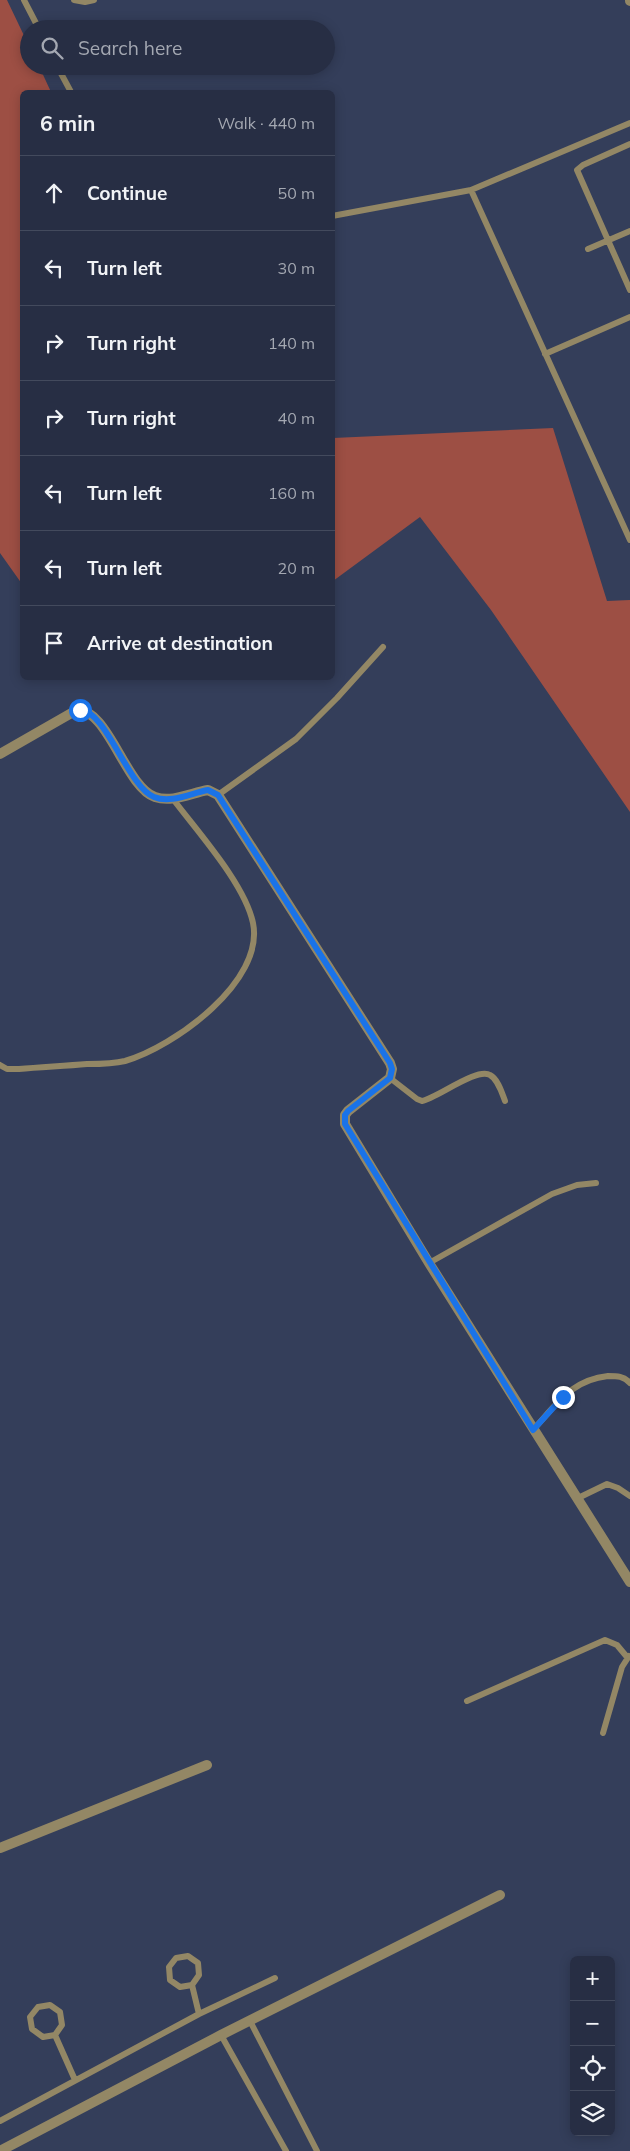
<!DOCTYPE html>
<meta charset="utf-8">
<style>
:root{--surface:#272e44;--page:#333a4f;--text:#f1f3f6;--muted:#a4a8b2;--line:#434a5d}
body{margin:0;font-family:Mulish,sans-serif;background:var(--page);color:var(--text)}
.controls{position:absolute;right:15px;bottom:15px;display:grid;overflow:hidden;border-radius:8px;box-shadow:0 2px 12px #0003}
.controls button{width:45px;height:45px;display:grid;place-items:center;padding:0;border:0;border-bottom:1px solid var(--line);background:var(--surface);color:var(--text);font:25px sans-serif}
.stop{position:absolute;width:15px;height:15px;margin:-11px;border:4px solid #1a73e8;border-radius:50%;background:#fff}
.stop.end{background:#1a73e8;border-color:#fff;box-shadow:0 1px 5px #0008}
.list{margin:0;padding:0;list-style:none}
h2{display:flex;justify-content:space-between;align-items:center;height:65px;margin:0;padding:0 20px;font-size:21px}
h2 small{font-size:16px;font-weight:400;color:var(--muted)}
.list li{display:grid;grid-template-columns:32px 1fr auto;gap:15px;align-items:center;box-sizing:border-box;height:75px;padding:0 20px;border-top:1px solid var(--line)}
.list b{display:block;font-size:19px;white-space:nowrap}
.list em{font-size:16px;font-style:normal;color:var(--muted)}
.icon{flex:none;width:28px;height:28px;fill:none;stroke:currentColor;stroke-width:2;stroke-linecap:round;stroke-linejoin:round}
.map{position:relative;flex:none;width:630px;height:2151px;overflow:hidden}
.search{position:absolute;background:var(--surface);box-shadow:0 2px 12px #0003;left:20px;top:20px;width:315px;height:55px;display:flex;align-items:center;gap:12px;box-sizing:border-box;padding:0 18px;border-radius:28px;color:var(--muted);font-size:19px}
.panel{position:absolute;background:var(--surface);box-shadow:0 2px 12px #0003;left:20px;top:90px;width:315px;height:590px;border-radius:8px}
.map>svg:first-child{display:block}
.green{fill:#9d4f44}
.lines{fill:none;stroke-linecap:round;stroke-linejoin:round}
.lane{stroke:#938765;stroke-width:6}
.street{stroke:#938765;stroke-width:10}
.route{stroke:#1a73e8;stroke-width:6}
</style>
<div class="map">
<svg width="630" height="2151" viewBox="0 0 630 2151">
<rect width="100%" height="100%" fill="#343e5a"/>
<!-- green -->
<path class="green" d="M0,0H7L29,46V66H39L51,92H22V584L0,553Z
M553,428L607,601L630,600V812L491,610L420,517L333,581V438Z"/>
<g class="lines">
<!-- lane -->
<path class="lane" d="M24,0L39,29
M74,0L85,2L94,0
M57,66L71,92
M630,144L583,165L577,170L630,290
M471,190L630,540
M332,216L471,190L630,123
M588,249L630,231
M545,354L630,317
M218,795L296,739L337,698L383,647
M0,1065L7,1069H19C42,1067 64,1066 87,1064C100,1064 113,1064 125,1061C174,1047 265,981 253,923C245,884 197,831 173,799
M390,1078L417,1099L422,1101C437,1098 477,1067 490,1075C498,1079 502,1093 505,1101
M429,1263L552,1194L577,1185L596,1183
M533,1430C557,1404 571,1380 608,1376C617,1376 624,1376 630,1383
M576,1499L607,1484L618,1488L630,1496
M467,1701L605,1640L617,1645L627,1657
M603,1733L622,1667L629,1656
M192,1985L199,1975L198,1963L188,1956L176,1958L169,1967L170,1980L180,1987L192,1985L199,2014
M250,2021L317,2151
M55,2035L62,2025L60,2012L50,2005L38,2007L30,2017L32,2029L43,2037L55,2035L75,2080
M221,2035L286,2151
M0,2121L199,2014L275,1978"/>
<!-- street -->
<path class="street" d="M630,0V1
M0,754L75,711C107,704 125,787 155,797C172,803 191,793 208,790L218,795L390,1063L392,1069L390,1078L348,1111L345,1115V1124L429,1263L630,1582
M0,1848L207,1765
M0,2151L221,2035L500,1895"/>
</g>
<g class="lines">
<!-- route -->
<path class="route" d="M80,710C106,710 128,787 154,797C171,804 191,793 208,790L218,795L390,1063L392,1069L390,1078L348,1111L345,1115V1124L533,1430L563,1397"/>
</g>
</svg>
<div class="controls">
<button>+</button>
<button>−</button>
<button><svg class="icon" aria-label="locate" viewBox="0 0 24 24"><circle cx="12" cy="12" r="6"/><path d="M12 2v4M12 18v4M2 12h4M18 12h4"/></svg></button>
<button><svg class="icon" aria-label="layers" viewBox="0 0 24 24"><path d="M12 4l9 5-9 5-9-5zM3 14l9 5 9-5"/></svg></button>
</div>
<div class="stop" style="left:80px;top:710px"></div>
<div class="stop end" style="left:563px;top:1397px"></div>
<div class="search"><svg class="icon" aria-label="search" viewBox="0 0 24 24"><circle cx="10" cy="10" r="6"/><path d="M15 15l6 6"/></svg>Search here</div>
<section class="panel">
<h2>6 min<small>Walk · 440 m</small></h2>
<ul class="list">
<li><svg class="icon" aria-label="ahead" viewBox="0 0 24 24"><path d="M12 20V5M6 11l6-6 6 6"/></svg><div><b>Continue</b></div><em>50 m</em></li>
<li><svg class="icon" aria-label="left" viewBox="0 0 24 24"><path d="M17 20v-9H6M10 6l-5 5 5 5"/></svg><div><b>Turn left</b></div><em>30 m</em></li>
<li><svg class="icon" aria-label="right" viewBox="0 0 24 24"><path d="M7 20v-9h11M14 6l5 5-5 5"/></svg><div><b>Turn right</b></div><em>140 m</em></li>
<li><svg class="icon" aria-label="right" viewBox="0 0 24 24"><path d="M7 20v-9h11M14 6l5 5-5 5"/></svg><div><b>Turn right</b></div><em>40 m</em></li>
<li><svg class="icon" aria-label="left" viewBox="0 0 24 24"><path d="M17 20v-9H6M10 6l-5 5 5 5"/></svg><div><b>Turn left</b></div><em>160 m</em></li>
<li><svg class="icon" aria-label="left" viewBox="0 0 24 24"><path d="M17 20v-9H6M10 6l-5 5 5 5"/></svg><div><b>Turn left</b></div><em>20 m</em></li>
<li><svg class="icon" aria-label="arrive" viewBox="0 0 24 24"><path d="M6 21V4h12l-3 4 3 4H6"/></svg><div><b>Arrive at destination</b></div></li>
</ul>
</section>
</div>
